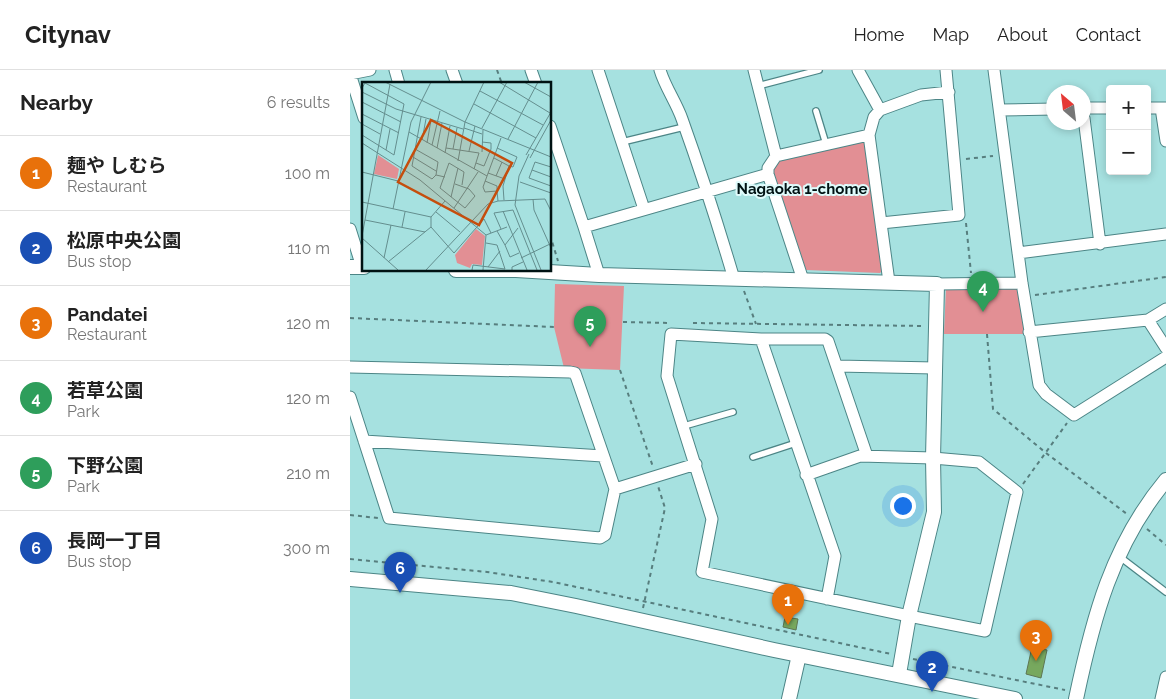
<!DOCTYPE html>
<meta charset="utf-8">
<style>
:root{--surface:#fff;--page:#f2f2f2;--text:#222;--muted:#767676;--line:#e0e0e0;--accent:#a30533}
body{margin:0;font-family:Raleway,"Noto Sans JP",sans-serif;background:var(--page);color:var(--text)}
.controls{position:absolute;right:15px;top:15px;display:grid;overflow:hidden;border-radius:5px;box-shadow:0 2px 8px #0003}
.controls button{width:45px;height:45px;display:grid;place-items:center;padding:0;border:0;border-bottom:1px solid var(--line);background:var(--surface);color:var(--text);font:25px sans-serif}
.compass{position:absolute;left:696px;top:15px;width:45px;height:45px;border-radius:50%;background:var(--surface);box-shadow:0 2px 8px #0003;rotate:332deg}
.you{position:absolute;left:552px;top:435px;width:18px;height:18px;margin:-12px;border:4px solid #fff;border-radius:50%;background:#1a73e8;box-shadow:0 0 0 8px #1a73e833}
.badge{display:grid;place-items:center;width:32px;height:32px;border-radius:50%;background:var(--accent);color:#fff;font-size:16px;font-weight:700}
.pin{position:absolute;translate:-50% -41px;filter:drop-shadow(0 1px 2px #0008)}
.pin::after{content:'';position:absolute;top:26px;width:18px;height:15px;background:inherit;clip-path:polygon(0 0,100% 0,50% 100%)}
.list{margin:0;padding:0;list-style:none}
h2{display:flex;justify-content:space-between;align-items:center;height:65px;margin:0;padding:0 20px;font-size:21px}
h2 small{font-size:16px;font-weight:400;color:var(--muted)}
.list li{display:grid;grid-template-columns:32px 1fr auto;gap:15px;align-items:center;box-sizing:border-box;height:75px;padding:0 20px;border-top:1px solid var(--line)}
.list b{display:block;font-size:19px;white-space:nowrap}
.list p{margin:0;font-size:16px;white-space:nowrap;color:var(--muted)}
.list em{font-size:16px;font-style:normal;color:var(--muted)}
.map{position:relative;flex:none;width:816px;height:629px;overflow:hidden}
header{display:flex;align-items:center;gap:30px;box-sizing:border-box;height:70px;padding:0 25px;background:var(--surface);border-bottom:1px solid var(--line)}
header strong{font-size:24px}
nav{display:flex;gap:28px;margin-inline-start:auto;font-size:18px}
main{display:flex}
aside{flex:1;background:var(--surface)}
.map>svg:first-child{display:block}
.green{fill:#e28f94}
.building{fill:#77a85e;stroke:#5e7653}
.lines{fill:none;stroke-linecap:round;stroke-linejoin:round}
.service-casing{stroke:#4c8586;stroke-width:8}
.minor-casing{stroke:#4c8586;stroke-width:13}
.tertiary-casing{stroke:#4c8586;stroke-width:16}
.path{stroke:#577e7e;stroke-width:2;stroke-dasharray:4 4;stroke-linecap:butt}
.service{stroke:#fff;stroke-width:5.5}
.minor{stroke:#fff;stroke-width:11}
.tertiary{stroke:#fff;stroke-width:14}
.labels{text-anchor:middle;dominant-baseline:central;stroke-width:4;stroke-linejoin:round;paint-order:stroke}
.neighbourhood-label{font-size:15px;font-weight:bold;fill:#001213;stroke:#dffbfb}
.inset-road{fill:none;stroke:#648e8e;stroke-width:1}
.view{fill:#c54e0d;fill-opacity:0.15;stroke:#c54e0d;stroke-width:2.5}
.inset-edge{fill:none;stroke:#001213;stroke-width:2.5}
</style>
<header>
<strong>Citynav</strong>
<nav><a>Home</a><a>Map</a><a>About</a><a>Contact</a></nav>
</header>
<main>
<aside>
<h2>Nearby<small>6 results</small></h2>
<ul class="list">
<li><span class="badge" style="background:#e8710a">1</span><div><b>麺や しむら</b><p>Restaurant</p></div><em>100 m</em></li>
<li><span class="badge" style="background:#1a4fb4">2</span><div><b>松原中央公園</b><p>Bus stop</p></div><em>110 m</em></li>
<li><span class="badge" style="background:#e8710a">3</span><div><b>Pandatei</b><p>Restaurant</p></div><em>120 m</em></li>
<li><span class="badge" style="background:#2e9e5b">4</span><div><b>若草公園</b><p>Park</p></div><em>120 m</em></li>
<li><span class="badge" style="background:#2e9e5b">5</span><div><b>下野公園</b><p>Park</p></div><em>210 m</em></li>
<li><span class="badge" style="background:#1a4fb4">6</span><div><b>長岡一丁目</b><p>Bus stop</p></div><em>300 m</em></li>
</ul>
</aside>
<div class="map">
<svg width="816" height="629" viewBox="0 0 816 629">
<rect width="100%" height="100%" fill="#a6e1e0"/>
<!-- green -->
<path class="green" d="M513,70L517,72L534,199L530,203L456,200L422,97L425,92Z
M205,214L274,216L270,300L214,298L204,257Z
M596,217L664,218L669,220L675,264H594Z"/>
<!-- building -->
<path class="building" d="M435,547L448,549L446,560L433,557Z
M682,577L697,580L691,608L676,604Z"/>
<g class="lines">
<defs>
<path id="service" d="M408,16L469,0
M466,41L476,74
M272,72L334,57
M334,356L383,342
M403,387L446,373
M770,487L816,522"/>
<path id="minor" d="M45,0L49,14
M102,0L107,14
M181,0L186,14
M248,0L294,139
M310,0C315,17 326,32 332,49C351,102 368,155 384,209
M404,0L426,86
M508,0L530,40
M644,0L672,213L689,315L696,324L724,345L816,287
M0,4L14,48
M0,4L20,0
M734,38H760
M797,38H816
M811,38L816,71
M650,40L704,39
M734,48L750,174
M200,56L234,157L249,205
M418,104L453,210
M531,153L609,145L596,0
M234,157L418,104V98L426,86L519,65
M0,159L12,197
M668,183L816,164
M539,212L519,65L524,47L530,40L571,25L599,22
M587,214L672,213
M798,250L816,239
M679,262L798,250L816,278
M411,269L485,486L477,529
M487,296L585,298
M0,297L220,302L225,303L265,419L255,465L250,468L39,448L0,327
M14,371L253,386
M456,405L510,386L583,388L629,392L667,422L635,561L559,546L352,502L362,449L317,306L321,264L411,269H475L478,271L517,386
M265,419L346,394
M811,629L816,607"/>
<path id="tertiary" d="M0,197H14
M106,200H166L249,205L587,214L583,388L584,442L559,546L549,604
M0,509L161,523L226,536L424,580L665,629
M439,629L449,585
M726,629C743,548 762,475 816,410"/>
</defs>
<!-- service casing -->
<use href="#service" class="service-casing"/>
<!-- minor casing -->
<use href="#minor" class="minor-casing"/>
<!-- tertiary casing -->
<use href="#tertiary" class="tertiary-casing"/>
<!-- path -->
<path class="path" d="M147,0L152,14
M616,89L643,86
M616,153L621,203
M200,165L208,191
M394,221L406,254
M685,225L816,207
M0,248L204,257
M273,252L319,253
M343,253L573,256
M637,264L643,339L696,383L777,444
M270,300L303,397
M673,414L717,353
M0,445L28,448
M797,459L816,475
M0,489L137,502L203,512L541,584
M293,538L315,438L308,416
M563,589L715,620"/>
<!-- service -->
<use href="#service" class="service"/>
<!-- minor -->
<use href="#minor" class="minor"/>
<!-- tertiary -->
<use href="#tertiary" class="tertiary"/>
</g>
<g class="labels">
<!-- neighbourhood labels -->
<g class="neighbourhood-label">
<text x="452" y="119">Nagaoka 1-chome</text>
</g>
</g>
<!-- overview -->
<g transform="translate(12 12)">
<rect width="189" height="189" fill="#a6e1e0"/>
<path d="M16,73L37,87L35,97L12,92ZM114,147L123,154L120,183L110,182L108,186L95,181L93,173Z" fill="#e28f94"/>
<path class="inset-road" d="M23,0L103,40L189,75M137,0L188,31M162,0L189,15M0,6L3,1L42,22L32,73L0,53M118,9L181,43M0,10L34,27L101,47M0,20L39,40M112,22L174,56M0,32L37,51M59,35L50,84L70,97L74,93L83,95M0,42L18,52M102,46L120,52M120,46L145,0M47,50L125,94M146,57L176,0M60,58L64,37M0,61L58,98L124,153M65,61L69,38M70,63L78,29M75,66L80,41M84,66L117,71M135,66L155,75L151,85L147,84L141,104L142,118M53,67L76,80L74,93M91,67L95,46M24,68L28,47M107,69L113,44M120,70L121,48M83,71L88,44M167,72L157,94L153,123L179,188M164,73L189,30M51,75L74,89M132,76L147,84M168,76L189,38M96,79L103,40L122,0M114,81L122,84L129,67V61L120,60M189,85L173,80L167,96L189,104M112,87L117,71M170,88L189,95M0,90L36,99M126,91L143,97M134,94L140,80M123,99L135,104V109M158,100L189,111M93,102L107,107L113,114L103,126L78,106L87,81L102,90L100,103M89,115L96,86M171,117L172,128L189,166M83,119L69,135V145L92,171L122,137L129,151M136,119L135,109L123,110L121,105L139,56M0,120L69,135M92,126L116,90M31,127L49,40L69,0M141,129L165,188M74,130L98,150M3,138L63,150M40,145L43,130M156,146L143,163L148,175L157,171M139,147L132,131L151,128L175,188M135,149L143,163M124,153L145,145M0,154L28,2M0,156L36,188M22,176L29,143M159,176L188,162M26,180L69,145M126,185L138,169M64,188L126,122L136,119L183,117L189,129M110,188L111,183L143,187L135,163L124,161M121,188L124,153M150,188V185L161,180"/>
<path class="view" d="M69,38L150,81L117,143L36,100Z"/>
<rect width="189" height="189" class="inset-edge"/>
</g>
</svg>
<div class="controls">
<button>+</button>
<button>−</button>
</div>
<svg class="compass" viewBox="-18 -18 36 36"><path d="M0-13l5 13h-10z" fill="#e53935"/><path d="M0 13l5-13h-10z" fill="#767676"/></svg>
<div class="you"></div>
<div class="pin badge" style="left:438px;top:555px;background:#e8710a">1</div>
<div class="pin badge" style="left:582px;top:622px;background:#1a4fb4">2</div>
<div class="pin badge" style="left:686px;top:591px;background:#e8710a">3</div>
<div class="pin badge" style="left:633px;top:242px;background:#2e9e5b">4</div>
<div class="pin badge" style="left:240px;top:277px;background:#2e9e5b">5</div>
<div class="pin badge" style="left:50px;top:523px;background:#1a4fb4">6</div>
</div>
</main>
